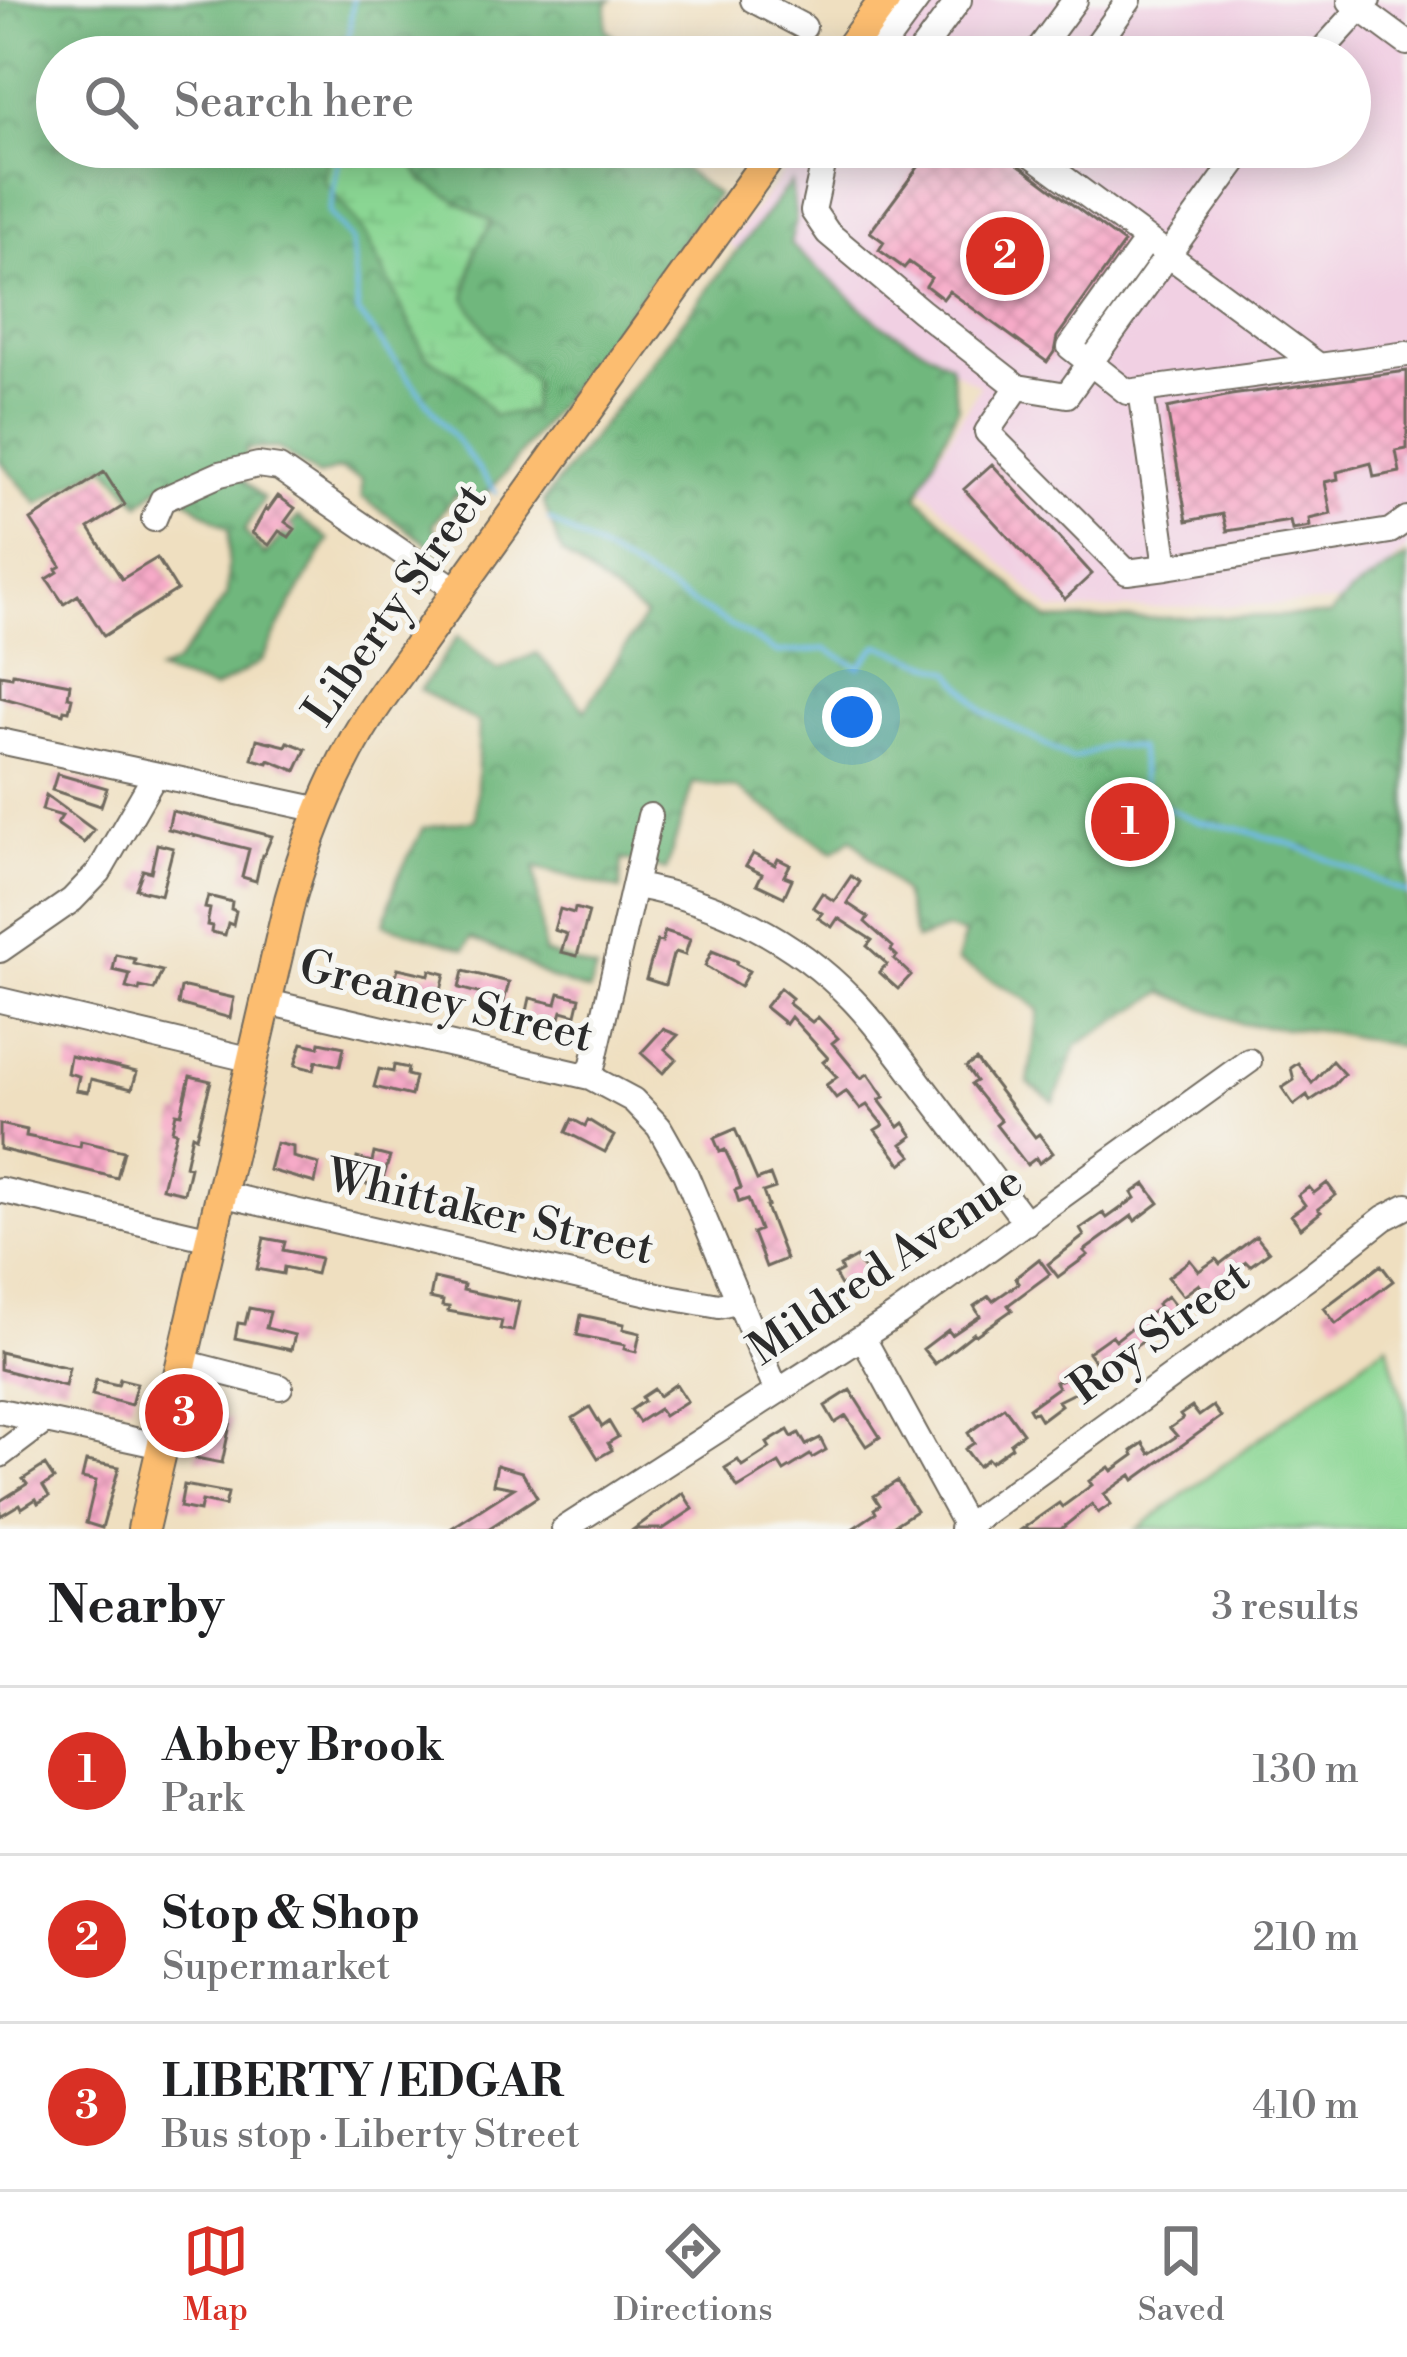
<!DOCTYPE html>
<meta charset="utf-8">
<style>
:root{--surface:#fff;--page:#f6f6f6;--text:#202124;--muted:#757577;--line:#e0e0e0;--accent:#d93025}
body{margin:0;font-family:"Libre Bodoni",serif;background:var(--page);color:var(--text)}
.you{position:absolute;left:852px;top:717px;width:42px;height:42px;margin:-30px;border:9px solid #fff;border-radius:50%;background:#1a73e8;box-shadow:0 0 0 18px #1a73e833}
.badge{display:grid;place-items:center;width:78px;height:78px;border-radius:50%;background:var(--accent);color:#fff;font-size:39px;font-weight:700}
.pin{position:absolute;translate:-50% -50%;border:6px solid #fff;box-shadow:0 3px 12px #0006}
.list{margin:0;padding:0;list-style:none}
h2{display:flex;justify-content:space-between;align-items:center;height:156px;margin:0;padding:0 48px;font-size:51px}
h2 small{font-size:39px;font-weight:400;color:var(--muted)}
.list li{display:grid;grid-template-columns:78px 1fr auto;gap:36px;align-items:center;box-sizing:border-box;height:168px;padding:0 48px;border-top:3px solid var(--line)}
.list b{display:block;font-size:45px;white-space:nowrap}
.list p{margin:0;font-size:39px;white-space:nowrap;color:var(--muted)}
.list em{font-size:39px;font-style:normal;color:var(--muted)}
.icon{flex:none;width:66px;height:66px;fill:none;stroke:currentColor;stroke-width:2;stroke-linecap:round;stroke-linejoin:round}
.map{position:relative;flex:none;width:1407px;height:1529px;overflow:hidden}
.search{position:absolute;background:var(--surface);box-shadow:0 6px 30px #0003;left:36px;right:36px;top:36px;height:132px;display:flex;align-items:center;gap:30px;box-sizing:border-box;padding:0 42px;border-radius:66px;color:var(--muted);font-size:45px}
.sheet{height:660px;background:var(--surface)}
nav{display:flex;justify-content:space-around;align-items:center;box-sizing:border-box;height:168px;border-top:3px solid var(--line);background:var(--surface);font-size:33px;color:var(--muted)}
nav a{display:grid;justify-items:center;gap:6px}
nav .on{color:var(--accent)}
.map>svg:first-child{display:block}
.built{fill:#f1d0e3}
.green{fill:#8ad693;stroke:#5a805f;stroke-width:3}
.forest{fill:url(#forest-crowns);stroke:#4d7154;stroke-width:3}
.wetland{fill:url(#wetland-marsh);stroke:#5a805f;stroke-width:3}
.lines{fill:none;stroke-linecap:round;stroke-linejoin:round}
.stream{stroke:#71bae9;stroke-width:4.5}
.building{fill:url(#building-cross-hatch)}
.minor-casing{stroke:#706a5f;stroke-width:28}
.major-casing{stroke:#706a5f;stroke-width:34}
.minor{stroke:#fff;stroke-width:24}
.major{stroke:#fcbd6f;stroke-width:30}
.labels{text-anchor:middle;dominant-baseline:central;stroke-width:10;stroke-linejoin:round;paint-order:stroke}
.street-label{font-size:45px;fill:#2b2b2b;stroke:#f6f6f2}
</style>
<div class="map">
<svg width="1407" height="1529" viewBox="0 0 1407 1529">
<defs>
<pattern id="forest-crowns" width="20" height="18" patternUnits="userSpaceOnUse" patternTransform="scale(3)"><rect width="20" height="18" fill="#6fb77d"/><path d="M2 6a3 3 0 1 1 6 0M12 15a3 3 0 1 1 6 0" fill="none" stroke="#5b9567"/></pattern>
<pattern id="wetland-marsh" width="20" height="14" patternUnits="userSpaceOnUse" patternTransform="scale(3)"><rect width="20" height="14" fill="#8ad693"/><path d="M1 5h8M5 5V1M11 12h8M15 12V8" fill="none" stroke="#77b87f"/></pattern>
<pattern id="building-cross-hatch" width="8" height="8" patternUnits="userSpaceOnUse" patternTransform="scale(3)"><rect width="8" height="8" fill="#f7aac8"/><path d="M0 0l8 8M0 8l8-8" fill="none" stroke="#d492ac"/></pattern>
</defs>
<rect width="100%" height="100%" fill="#f6f6f2"/>
<filter id="ink" filterUnits="userSpaceOnUse"><feTurbulence type="fractalNoise" baseFrequency=".00833" numOctaves="2"/><feDisplacementMap in="SourceGraphic" scale="24" xChannelSelector="R" yChannelSelector="G"/><feConvolveMatrix kernelMatrix="1 2 1 2 8 2 1 2 1" color-interpolation-filters="sRGB"/></filter>
<filter id="wash" filterUnits="userSpaceOnUse"><feTurbulence type="fractalNoise" baseFrequency=".004" numOctaves="4" result="noise"/><feDisplacementMap in="SourceGraphic" scale="48" xChannelSelector="R" yChannelSelector="G"/><feGaussianBlur stdDeviation="2.7" result="paint"/><feColorMatrix in="noise" values="0 0 0 0 0 0 0 0 0 0 0 0 0 0 0 0 0 1.4 0 .05"/><feComposite in="paint" operator="in"/></filter>
<g filter="url(#wash)">
<rect width="100%" height="100%" fill="#efdfc0"/>
<!-- built -->
<path class="built" d="M915,0H1407V549L1353,602L1052,611L920,486L980,386L728,245L803,147H1350V57H871Z"/>
<!-- green -->
<path class="green" d="M1387,1344L1407,1413V1529H1137Z"/>
<!-- forest -->
<path class="forest" d="M0,0H611L607,3L606,30L641,57H366L359,54L355,57H57V147H330L324,180L366,235L425,355L466,382L494,415L534,382L494,344L465,298L475,250L491,222L423,181L403,147H655L717,195L505,474L477,502L455,495L433,524L443,555L362,497V479L338,469L318,476L278,448L246,449L243,480L264,499L244,531L265,555L298,517L329,540L285,615L262,661L214,689L158,672L176,663L227,596L229,530L163,483L140,504L105,465L38,504L0,461Z
M791,182L796,221L790,244L879,323L950,364L958,408L917,496L1048,620L1330,615L1350,593L1407,557V1048L1331,1032L1242,1024L1164,992L1077,1045L1054,1102L1028,1083L1039,1010L1026,999L957,961L965,934L947,929L916,940L903,893L852,838L833,852L736,788L693,783L666,870L622,859L620,890L535,867L544,953L596,970L589,991L552,979L504,952L471,938L465,949L384,924L397,879L423,828L476,820L479,723L420,690L458,636L498,670L537,653L585,710L645,616L562,553L543,501Z"/>
<!-- wetland -->
<path class="wetland" d="M330,147H403L423,181L492,222L475,250L465,298L494,344L534,382L531,411L494,416L466,382L425,355L366,235L324,180Z"/>
<g class="lines">
<!-- stream -->
<path class="stream" d="M346,57L353,0
M341,147L329,213L352,241L358,312L496,492
M549,520L778,653L826,649L859,667L878,645L951,672L984,712L1072,759L1109,745L1139,748L1145,798L1199,822L1235,828L1294,845L1407,893"/>
</g>
<g id="blocks">
<!-- building -->
<path class="building" d="M933,147H995L1124,243L1057,337L1054,352L1047,362L949,291L943,299L926,286L931,278L909,262L904,268L879,250L884,242L870,232Z
M1407,371V449L1396,451L1400,472L1374,477L1371,463L1337,472L1338,479L1325,482L1331,514L1309,519L1310,527L1292,530L1290,521L1227,531L1223,514L1187,521L1167,408L1231,395Z
M992,464L1092,574L1065,599L964,489Z
M104,472L125,505L89,528L122,579L157,558L177,590L104,636L78,595L64,604L47,579L58,572L56,569L61,566L31,520Z
M278,496L295,508L285,522L295,529L289,537L279,531L269,545L252,533L266,508L268,510Z
M13,673L70,684L68,697L72,698L69,711L64,710L63,714L0,697V675L12,677Z
M257,739L286,746L288,742L306,749L296,771L269,760L268,763L252,759Z
M57,774L107,788L101,806L52,790Z
M46,795L94,830L84,843L57,824L62,816L42,810Z
M172,811L272,836L264,855H262L256,881L242,877L249,849L168,829Z
M157,844L173,848L161,895L136,889L143,870L151,872Z
M753,854L775,865L778,859L790,865L784,876L792,879L784,897L757,884L762,874L746,866Z
M851,876L860,882L847,903L868,917L865,922L893,947L891,950L897,956L894,959L911,975L898,989L879,972L887,964L867,946L872,940L838,918L832,927L818,918L822,913L813,907L822,893L834,901Z
M208,896L232,902L231,909L236,911L233,925L228,923L225,935L211,932L212,926L207,925L210,909L205,908Z
M575,908L589,912L577,956L561,952L567,934L554,930L560,909L574,913Z
M665,931L690,939L685,955L676,952L673,955L665,985L646,979L657,941L662,942Z
M712,951L737,961L736,964L749,971L740,987L705,966Z
M116,955L135,959L134,964L162,971L154,990L140,987L139,991L126,988L130,974L113,970Z
M398,968L429,975L430,970L445,974L438,1003L392,990Z
M463,971L509,982L501,1013L482,1009L485,995L459,988Z
M185,987L234,998L230,1018L178,1004L181,988Z
M780,988L792,998L788,1003L812,1022L818,1017L838,1038L832,1043L861,1078L868,1074L884,1097L879,1100L899,1127L904,1123L913,1136L902,1144L912,1156L901,1164L875,1130L883,1125L867,1105L860,1109L846,1091L836,1098L826,1085L837,1077L823,1062L828,1058L791,1017L786,1024L765,1007Z
M559,993L580,998L576,1015L562,1011L560,1018L556,1017L554,1024L526,1016L530,998L556,1004Z
M663,1029L678,1035L665,1049L676,1059L663,1073L641,1053Z
M320,1042L344,1047L340,1066L316,1061L314,1070L295,1065L302,1043L319,1047Z
M70,1056L137,1072L132,1089L91,1079L88,1092L76,1090L79,1076L67,1073Z
M976,1060L1035,1137L1039,1134L1053,1153L1039,1163L1036,1158L1027,1165L996,1125L1001,1121L971,1084L976,1081L966,1067Z
M1332,1061L1344,1074L1334,1085L1310,1101L1307,1095L1294,1105L1282,1088L1294,1080L1291,1068L1298,1063L1312,1083Z
M394,1065L408,1068L407,1075L415,1077L411,1096L374,1087L379,1069L393,1072Z
M190,1076L211,1081L196,1137L192,1135L185,1166L190,1167L184,1193L162,1188L176,1132L172,1131L176,1113L181,1114Z
M572,1119L585,1126L588,1120L614,1136L605,1152L566,1132Z
M0,1124L27,1130L26,1136L80,1147L81,1141L124,1151L117,1178L0,1149Z
M735,1129L757,1180L770,1175L775,1188L763,1192L768,1206L766,1207L786,1259L766,1267L753,1233L760,1230L748,1199L739,1202L735,1190L741,1188L735,1171L725,1150L720,1152L714,1138Z
M276,1143L293,1147V1157L319,1164L315,1183L269,1170Z
M374,1153L390,1157L380,1188L365,1184L366,1179L353,1176L357,1158L372,1162Z
M1327,1183L1336,1195L1318,1209L1321,1212L1301,1228L1291,1215L1305,1205L1298,1195L1309,1187L1314,1193Z
M1145,1184L1159,1203L1135,1221L1132,1216L1084,1251L1088,1255L1058,1277L1048,1264L1084,1236L1080,1229L1103,1213L1107,1218L1135,1198L1132,1193Z
M1256,1236L1269,1252L1250,1266L1246,1262L1217,1284L1220,1287L1208,1296L1199,1284L1183,1296L1168,1277L1190,1260L1199,1271L1216,1259L1220,1264Z
M264,1238L285,1242L283,1250L320,1258L316,1274L284,1267L283,1274L257,1269Z
M856,1257L871,1282L847,1296L835,1275L842,1271L840,1266Z
M1039,1259L1050,1274L1008,1305L1012,1310L976,1335L974,1333L935,1364L923,1349L948,1330L952,1335L980,1316L974,1306L989,1296L993,1301L1019,1283L1015,1278Z
M1381,1265L1393,1281L1336,1324L1324,1308Z
M434,1278L464,1285L463,1290L519,1302L513,1331L500,1329L502,1321L448,1311L449,1307L442,1306L443,1301L430,1298Z
M1167,1296L1179,1311L1163,1323L1165,1327L1112,1362L1115,1365L1104,1374L1088,1352L1112,1335L1116,1340L1159,1307L1157,1304Z
M249,1308L270,1312L266,1328L295,1335L291,1350L235,1338L238,1323L245,1324Z
M581,1315L624,1324L623,1329L640,1333L636,1352L624,1349L625,1345L577,1335Z
M0,1352L69,1368L65,1386L0,1369Z
M1069,1376L1076,1392L1058,1401L1061,1405L1041,1420L1036,1412L1032,1413L1029,1408L1058,1387L1055,1382Z
M120,1379L137,1383L131,1405L92,1395L96,1380L118,1385Z
M676,1384L687,1401L664,1416L659,1409L639,1422L631,1410L644,1401L642,1397L654,1389L659,1396Z
M850,1390L880,1437L866,1446L846,1416L835,1423L825,1406Z
M1213,1406L1221,1417L1134,1480L1131,1475L1104,1494L1111,1504L1098,1513L1092,1504L1061,1529H1022L1059,1503L1062,1507L1092,1485L1089,1481L1109,1467L1112,1471L1134,1455L1132,1451L1143,1443L1150,1454L1177,1436L1170,1428L1183,1419L1180,1415L1192,1407L1199,1416Z
M590,1407L602,1427L609,1422L618,1437L608,1443L612,1450L598,1458L573,1418Z
M1004,1407L1023,1433L1010,1443L1012,1447L991,1462L988,1459L978,1466L965,1449L974,1443L968,1433Z
M208,1415L231,1420L222,1463L196,1458Z
M788,1430L792,1437L799,1433L806,1445L820,1438L826,1450L812,1458L810,1455L784,1471L779,1463L738,1488L725,1468L738,1460L742,1466L770,1448L767,1443Z
M86,1461L119,1467L102,1528L86,1523L96,1481L82,1478Z
M45,1465L54,1479L43,1486L49,1496L38,1503L36,1499L22,1508L20,1504L0,1516V1501L27,1484L23,1479Z
M497,1465L522,1472L537,1497L488,1529H450L514,1488L493,1484Z
M897,1481L916,1511L888,1529H852L876,1513L874,1509L880,1505L874,1496Z
M184,1485L228,1493L225,1506L202,1501L200,1511L180,1507Z
M683,1493L693,1509L663,1529H634Z"/>
</g>
</g>
<g filter="url(#ink)">
<use href="#blocks" fill-opacity="0" stroke="#706a5f" stroke-width="3"/>
<g class="lines">
<defs>
<path id="minor" d="M753,0L804,27
M1350,1L1407,43
M875,57L917,0
M917,57L959,0
M1033,57L1075,0
M1088,57L1129,0
M1316,57L1368,0
M827,147L813,211L828,233L921,311L1018,387L1067,395L1246,147
M1022,147L1319,366
M1147,240L1070,347L1127,392L1407,354
M1018,387L987,432L1127,572L1166,567
M1141,390L1166,567L1390,531L1407,519
M154,519L162,500L220,474L258,465L279,468L458,591
M0,741L321,810
M636,886C717,901 794,939 852,999C881,1029 906,1065 932,1099C963,1140 995,1181 1026,1223
M0,950L72,900L99,872L155,775
M0,1000L253,1060
M267,1002L590,1077L633,1100L659,1127L685,1173L777,1392
M590,1077L650,816
M0,1190L211,1239
M221,1194L658,1295L719,1306L740,1301
M863,1338L966,1526
M182,1362L280,1387
M0,1411L162,1446
M0,1455L45,1421
M564,1529L898,1314L1249,1061
M962,1529L1310,1276L1384,1218L1407,1206"/>
<path id="major" d="M843,57L885,0
M143,1529L290,900C311,826 339,757 383,695L777,147"/>
</defs>
<!-- minor casing -->
<use href="#minor" class="minor-casing"/>
<!-- major casing -->
<use href="#major" class="major-casing"/>
<!-- minor -->
<use href="#minor" class="minor"/>
<!-- major -->
<use href="#major" class="major"/>
</g>
</g>
<g class="labels">
<!-- street labels -->
<g class="street-label">
<text transform="translate(396 605) rotate(-55)">Liberty Street</text>
<text transform="translate(446 1002) rotate(14)">Greaney Street</text>
<text transform="translate(490 1213) rotate(13)">Whittaker Street</text>
<text transform="translate(886 1266) rotate(-34)">Mildred Avenue</text>
<text transform="translate(1160 1333) rotate(-36)">Roy Street</text>
</g>
</g>
</svg>
<div class="you"></div>
<div class="pin badge" style="left:1130px;top:822px">1</div>
<div class="pin badge" style="left:1005px;top:256px">2</div>
<div class="pin badge" style="left:184px;top:1413px">3</div>
<div class="search"><svg class="icon" aria-label="search" viewBox="0 0 24 24"><circle cx="10" cy="10" r="6"/><path d="M15 15l6 6"/></svg>Search here</div>
</div>
<section class="sheet">
<h2>Nearby<small>3 results</small></h2>
<ul class="list">
<li><span class="badge">1</span><div><b>Abbey Brook</b><p>Park</p></div><em>130 m</em></li>
<li><span class="badge">2</span><div><b>Stop &amp; Shop</b><p>Supermarket</p></div><em>210 m</em></li>
<li><span class="badge">3</span><div><b>LIBERTY / EDGAR</b><p>Bus stop · Liberty Street</p></div><em>410 m</em></li>
</ul>
</section>
<nav>
<a class="on"><svg class="icon" aria-label="map" viewBox="0 0 24 24"><path d="M3 6l6-2 6 2 6-2v14l-6 2-6-2-6 2zM9 4v14M15 6v14"/></svg>Map</a>
<a><svg class="icon" aria-label="directions" viewBox="0 0 24 24"><path d="M12 3l9 9-9 9-9-9zM9 14v-3h6M13 9l2 2-2 2"/></svg>Directions</a>
<a><svg class="icon" aria-label="saved" viewBox="0 0 24 24"><path d="M7 4h10v16l-5-4-5 4z"/></svg>Saved</a>
</nav>
